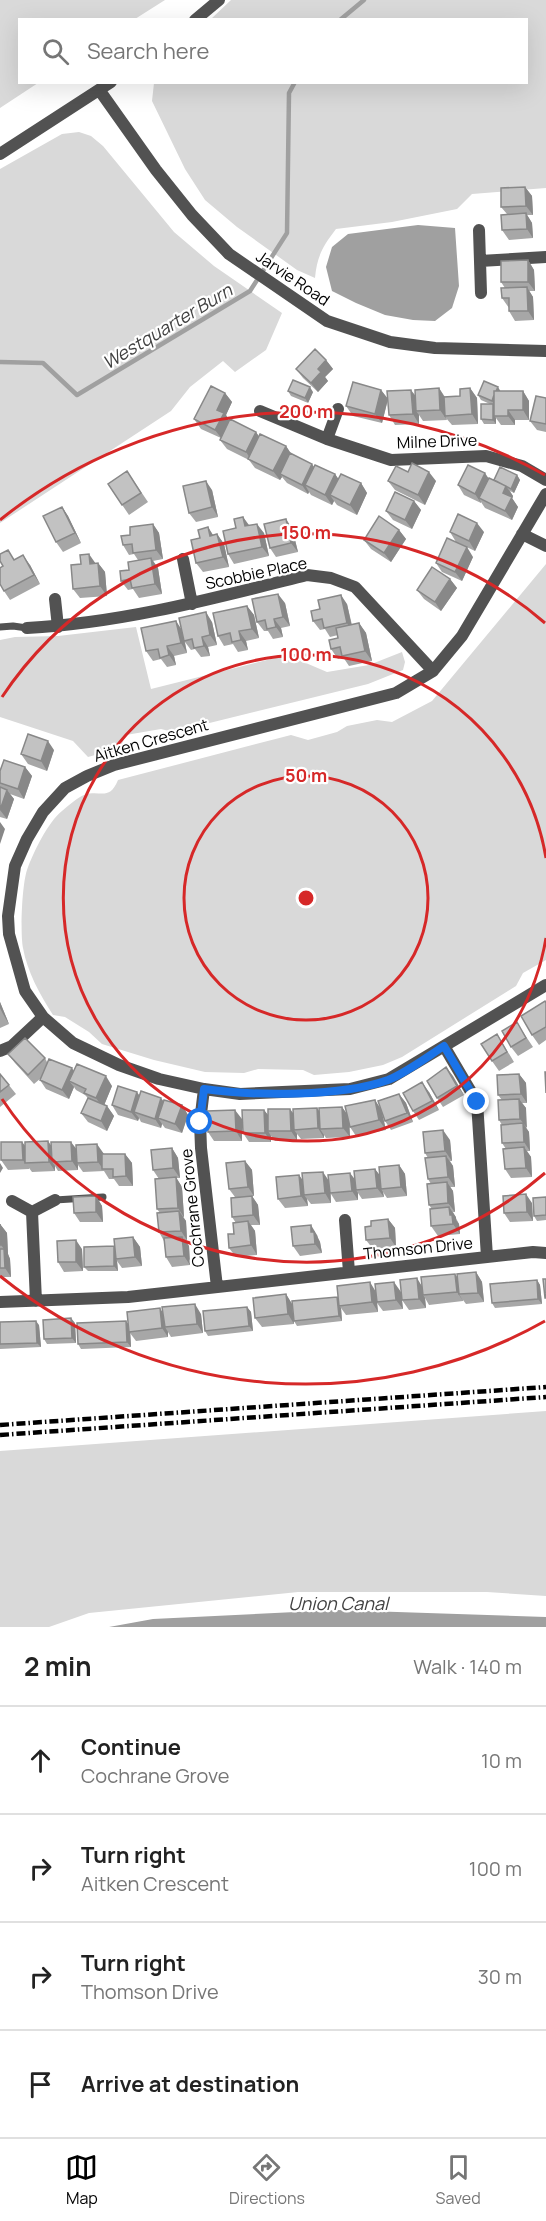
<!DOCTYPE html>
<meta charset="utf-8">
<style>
:root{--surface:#fff;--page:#f6f6f6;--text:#222;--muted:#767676;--line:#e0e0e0;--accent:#000}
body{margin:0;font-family:Manrope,sans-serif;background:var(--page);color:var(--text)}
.stop{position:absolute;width:18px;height:18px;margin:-14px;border:4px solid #1a73e8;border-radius:50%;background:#fff}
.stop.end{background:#1a73e8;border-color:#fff;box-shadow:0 2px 6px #0008}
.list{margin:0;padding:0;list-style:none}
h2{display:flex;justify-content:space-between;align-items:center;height:78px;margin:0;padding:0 24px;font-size:26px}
h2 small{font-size:20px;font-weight:400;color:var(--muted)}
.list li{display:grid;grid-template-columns:39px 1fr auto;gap:18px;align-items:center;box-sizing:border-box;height:108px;padding:0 24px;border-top:2px solid var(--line)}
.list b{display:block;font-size:22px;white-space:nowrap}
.list p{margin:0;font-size:20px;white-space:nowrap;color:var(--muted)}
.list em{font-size:20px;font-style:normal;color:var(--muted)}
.icon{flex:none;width:33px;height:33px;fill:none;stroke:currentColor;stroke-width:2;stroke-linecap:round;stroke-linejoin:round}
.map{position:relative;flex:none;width:546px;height:1627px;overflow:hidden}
.search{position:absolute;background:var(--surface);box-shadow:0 6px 24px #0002;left:18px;right:18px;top:18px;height:66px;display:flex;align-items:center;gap:15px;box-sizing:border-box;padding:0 21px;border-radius:0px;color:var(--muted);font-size:22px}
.sheet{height:510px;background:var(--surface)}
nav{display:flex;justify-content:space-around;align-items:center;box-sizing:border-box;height:84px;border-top:2px solid var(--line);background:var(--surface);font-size:16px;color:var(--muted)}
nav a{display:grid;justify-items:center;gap:3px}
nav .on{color:var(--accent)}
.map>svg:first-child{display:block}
.green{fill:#d9d9d9}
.water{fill:#a0a0a0}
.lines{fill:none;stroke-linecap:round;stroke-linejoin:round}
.stream{stroke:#a0a0a0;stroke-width:4.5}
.service{stroke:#525252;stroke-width:7}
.minor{stroke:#525252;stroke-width:12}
.tertiary{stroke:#525252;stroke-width:12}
.rail{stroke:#000;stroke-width:4.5;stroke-dasharray:9 3 1.5 3;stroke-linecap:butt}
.wall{fill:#a7a7a7}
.shaded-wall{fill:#888}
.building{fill:#c2c2c2;stroke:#888;stroke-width:1.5}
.route{stroke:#1a73e8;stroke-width:8}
.ring{fill:none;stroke:#d62828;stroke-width:3}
.labels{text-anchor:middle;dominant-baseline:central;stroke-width:4.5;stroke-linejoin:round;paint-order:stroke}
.street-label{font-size:16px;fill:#000;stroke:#fff}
.water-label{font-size:18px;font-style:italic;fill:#414141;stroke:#fff}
.centre{fill:#d62828;stroke:#fff;stroke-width:3}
.ring-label{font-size:18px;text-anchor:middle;font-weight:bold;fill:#d62828;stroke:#fff;stroke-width:4.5;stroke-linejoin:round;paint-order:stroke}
</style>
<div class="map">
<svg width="546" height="1627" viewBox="0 0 546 1627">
<rect width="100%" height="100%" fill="#fff"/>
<!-- green -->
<path class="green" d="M0,0H165L135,19L20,20V82L38,83L0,108Z
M231,0H546V188L472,194L457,209L392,222L336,229C323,246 317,256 315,278L297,270L237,227L205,200L185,169L152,101L154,83L526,82V20L211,19Z
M79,132L91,136L103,146L174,232L214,266L282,313L266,350L235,372L223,361L190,387L171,411L0,523V169L62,134Z
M546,564V960L523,973L516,986L402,1057L383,1065L349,1072L314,1075L303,1070L258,1069L244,1073L205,1072L154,1060L102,1044L89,1032L65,1017L53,1015C40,995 27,971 23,948C20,932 22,885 27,870C33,853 48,822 62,811C68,806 77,798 84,795C100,789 109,802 118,780L291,735L308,740L337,732L347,726L377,720L392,722L432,701Z
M136,627L151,689L287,655L327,672L369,665L402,652L405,662L403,670L368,684L173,732L161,729L126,735L120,748L88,757L73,741L0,717V640L15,637L58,636Z
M546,1411V1596L487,1592H298L89,1613L49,1627H0V1451Z"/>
<!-- water -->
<path class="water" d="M418,225L455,228L459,286L452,308L435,321L413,320L385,315L356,303L332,291L326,267L332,247L348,234Z
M337,1610L546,1617V1627H109L153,1619Z"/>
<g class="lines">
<!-- stream -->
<path class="stream" d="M340,20L364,0
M0,362L43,363L77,395L250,291L287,233L289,93L295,82"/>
<!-- service -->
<path class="service" d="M0,627L13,626L27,628
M55,1200L103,1197"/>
<!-- minor -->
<path class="minor" d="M479,230L481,293
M480,261L546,257
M260,411L327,439L391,460L486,456L522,466L546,480
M327,439L338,409
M546,494L462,636L433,671L396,693L114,765L87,776L65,788L43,812L27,839L15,866L8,916L9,934L25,991L43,1017L73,1043L119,1065L159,1079L204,1089L240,1094L350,1089L389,1079L546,985
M522,534L546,546
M183,559L192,604
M55,599L58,627
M27,628C123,623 215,598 307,575L331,578L355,587L433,671
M0,1051L12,1046L43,1017
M204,1089L200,1122L201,1148L217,1287
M12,1201L32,1212L55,1200
M32,1212L36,1301
M345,1220L349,1272
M487,1257L533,1252L546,1253
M0,1302L128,1297L487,1257L477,1102L444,1046"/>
<!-- tertiary -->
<path class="tertiary" d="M195,20L219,0
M100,91L156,170L192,215L229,254L327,321L390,342L435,348L546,351
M0,154L111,82"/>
<!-- rail -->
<path class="rail" d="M0,1425L546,1387
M0,1435L546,1397"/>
</g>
<!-- wall -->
<path class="wall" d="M525,187L532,196L533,215H527L532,223L533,238L509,240L502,230L507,214L501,207Z
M528,260L534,270L535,291H529L533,297L534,320L515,321L509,311V308L502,298L505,288L501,282Z
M326,360L333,369L325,377L328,381L318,392L303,378L296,369Z
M439,388L445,397L460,396L470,388L477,398L478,424L452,425L446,418L447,420L423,421L419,415V424L395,425L389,415L415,396Z
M381,390L388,399L382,423L353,416L346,406Z
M288,391L313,392L308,403L291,396Z
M501,391H523L529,401V420H515V425H501L496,418V424H484L481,419L490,404L481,400L478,395Z
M225,393L232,402L226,415L229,421L256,432L259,437L286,446L291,454L314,467L335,474L338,479L361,483L367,493L357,515L337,505L334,501L332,505L311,495L309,492L308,494L287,483L282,477L280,480L255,468L249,460L227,449L220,440L221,438L201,429L194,419Z
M546,398V432L537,430L530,421Z
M127,471L148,502L129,515L108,484Z
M408,472L436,481L425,505L395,490L388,481Z
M517,475L520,480L514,493L510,491L513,496L512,498L518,507L512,520L485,508L481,502V503L464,495L458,485L494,480Z
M212,490L218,517L196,522L189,513Z
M414,501L421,510L412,529L393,520L386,511Z
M62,507L68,516L81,543L63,552L56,542Z
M243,517L249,525L264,533L269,556L234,564L228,554L236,528Z
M153,524L159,533L163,559L153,561L158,568L162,594L139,598L133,589L128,590L121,581L129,570L138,560L134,554L129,555L123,545L130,535Z
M208,527L213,535L217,534L224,544L229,567L203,572L196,563L200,538Z
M292,528L298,552L276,557L270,548Z
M399,530L406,539L391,562L371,549L364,540Z
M450,532H484L475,551L456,542Z
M473,557L462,581L442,572L436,563Z
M15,559L30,565L40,584L10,600L4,591Z
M95,563H98L105,572L107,596L80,598L73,589Z
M450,579L457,588L441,611L424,599L417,590Z
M285,603L290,626L281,628L283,637L273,639L268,631H264L257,622Z
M347,604L352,625L359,623L366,633L372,661L349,666L343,657L338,659L331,649L338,638V635L330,637L325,629L320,630L313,621L320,609Z
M247,606L254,615L259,638L246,641L248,650L238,652L233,644L224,646L218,636Z
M212,622L217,645L208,647L210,656L201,657L195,649L191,650L185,642L187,653L174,656L176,665L167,667L161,659L153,661L146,651L182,630Z
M54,750L47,771L28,764L21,754Z
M25,767L32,776L24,799L10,794L14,799L7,819L0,817V771Z
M0,1002L9,1024L0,1028Z
M546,1003V1040L539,1045L532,1035Z
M523,1032L533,1047L518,1056L511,1047Z
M497,1034L514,1062L499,1071L492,1061Z
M8,1054L45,1058L47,1062L112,1086L104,1105L107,1106L114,1116L107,1131L88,1122L81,1113L88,1098L85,1095L76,1090L74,1087L69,1099L46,1089L40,1080L41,1078L34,1084L15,1063Z
M446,1067L464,1095L443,1107L437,1098Z
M0,1074L16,1094L0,1107Z
M519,1074L526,1083L527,1103H522L526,1108V1128L529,1132L530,1151H527L531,1157L532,1177L511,1178L505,1169L506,1149L502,1143V1125L499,1120L502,1100L498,1095Z
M429,1092L439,1110L419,1120L413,1111Z
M399,1094L406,1103L413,1122L391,1130L385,1121L382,1113L386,1130L356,1136L350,1127L349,1123L350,1137L326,1138L324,1135V1138L301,1139L297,1134V1140L275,1141L271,1136V1142H249L243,1133L264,1110L268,1115L293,1113L317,1108L319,1111L342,1107L347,1114L380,1108Z
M140,1096L182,1105L188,1115L182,1133L165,1128L162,1124L161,1128L141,1122L139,1118L138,1121L118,1115L112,1105Z
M242,1119V1141H214L208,1132Z
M450,1140L452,1161H450L453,1166L455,1187H450L453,1191L455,1212H453L459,1224L460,1234L438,1236L431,1226L432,1209L429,1205L431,1184L428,1179V1158L425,1153Z
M22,1142L25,1146H51L76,1149L104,1154H125L132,1163L133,1186H119L114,1179H109L104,1171L83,1172L78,1165V1170L58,1171L55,1166V1171L32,1172L29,1168V1169L8,1170L1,1160Z
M172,1148L178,1158L180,1178H176L182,1187L184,1217H183L186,1221L187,1240H185L189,1246L190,1265L172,1267L166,1257L164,1241L159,1232L160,1213L157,1209L159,1179L153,1170Z
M245,1161L252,1170L254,1196H252L258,1205L260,1225H251L255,1231L257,1255L236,1257L229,1248L236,1223L232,1217L235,1197L229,1189Z
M399,1165L405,1174L407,1196L387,1198L383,1192L384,1197L362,1199L358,1193V1200L336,1202L331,1194V1203L311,1204L307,1199L308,1206L285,1208L278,1199L299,1175L303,1181L355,1179L375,1169L379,1175Z
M96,1196L102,1206L103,1222H80L74,1213Z
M546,1197V1220L537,1221L534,1216Z
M532,1203L533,1221L510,1222L504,1213Z
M388,1219L395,1228L396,1247L373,1249L366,1240L371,1226Z
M0,1224L7,1233L8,1254L10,1259L11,1277H0Z
M317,1235L318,1238L320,1242L322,1253L300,1256L293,1246Z
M133,1237L140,1247L142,1266L122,1268L117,1261L118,1271H88L84,1267L115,1248Z
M82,1249L83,1271L64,1272L58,1262Z
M476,1272L482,1282L484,1302L466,1304L463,1300V1301L429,1305L425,1298L426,1308L409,1310L402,1300L422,1285L455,1274L457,1277Z
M537,1280L540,1285L542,1304L495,1308L492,1303Z
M376,1291L401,1292L403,1309L383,1311L377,1303L378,1312L346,1315L341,1308L342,1321L297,1326L294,1321L337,1297L339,1300Z
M286,1294L292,1304L294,1324L262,1327L255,1318Z
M247,1307L251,1312L253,1331L208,1336L205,1331Z
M163,1314H201L203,1333L171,1337L168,1332V1337L136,1341L130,1333L131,1347L81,1349L78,1344L126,1321L128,1324Z
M0,1322L39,1325L41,1347L0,1349Z
M75,1323L76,1343L47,1344L44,1339Z"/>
<!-- shaded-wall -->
<path class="shaded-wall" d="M525,187L532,196L533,215L526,206Z
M526,213L532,223L533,238L527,229Z
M528,260L534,270L535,291L528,282Z
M527,287L533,297L534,320L528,311Z
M326,360L333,369L325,377L328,381L318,392L311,383L318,369Z
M310,387L313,392L308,403L305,398Z
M498,387L501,392L495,406L492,401Z
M439,388L445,398V416L447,420L440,410Z
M470,388L477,398L478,424L472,414Z
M381,390L388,399L382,423L375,414Z
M411,390L418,399L416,411L419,415V424L413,414Z
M523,391L529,401V420L523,410Z
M225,393L232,402L226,415L230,422L222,439L215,430L217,410Z
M493,404L496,408L494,416L496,418V424L493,420Z
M508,410L515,420V425L508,416Z
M256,432L262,441L252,461L246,452Z
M286,446L292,455L280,474L282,477L280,480L273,471Z
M312,464L318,473L305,485L309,492L308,494L302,485Z
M429,472L436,481L425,505L418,495Z
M485,473L491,482L479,498L481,503L475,494Z
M335,474L342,484L330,495L334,501L332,505L325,495Z
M517,475L520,480L514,493L511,489Z
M206,481L212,490L218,517L212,507Z
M361,483L367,493L357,515L350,505Z
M506,486L513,496L512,498L518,507L512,520L505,511L503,493Z
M414,501L421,510L412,529L405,520Z
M62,507L68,516L81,543L75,533Z
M243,517L250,527L245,526Z
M286,519L292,528L298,552L291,543Z
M477,523L484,532L475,551L469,541Z
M153,524L159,533L163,559L156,550Z
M257,524L264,533L269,556L262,547Z
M208,527L214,537L210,536Z
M399,530L406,539L391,562L384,553Z
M217,534L224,544L229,567L223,557Z
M467,547L473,557L462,581L455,572Z
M89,554L96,564H90Z
M23,555L30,565L40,584L34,575Z
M151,558L158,568L162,594L155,584Z
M98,563L105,572L107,596L100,586Z
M450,579L457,588L441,611L435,602Z
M278,594L285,603L290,626L283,617Z
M341,595L347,604L353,632L347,623Z
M247,606L254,615L259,638L252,629Z
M206,612L212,622L217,645L210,635Z
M274,619L281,628L283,637L276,627Z
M176,621L182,630L187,653L181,643Z
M359,623L366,633L372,661L365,651Z
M239,631L246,641L248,650L241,640Z
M202,637L208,647L210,656L204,646Z
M167,646L174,656L176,665L169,655Z
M48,741L54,750L47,771L41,761Z
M25,767L32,776L24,799L18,789Z
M7,790L14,799L7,819L0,810Z
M0,822L5,829L0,844Z
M0,1002L9,1024L3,1014L0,1008Z
M446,1067L453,1076L464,1095L457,1086Z
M72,1068L78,1078L69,1081L74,1087L69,1099L62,1090Z
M519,1074L526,1083L527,1103L521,1094Z
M106,1076L112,1086L103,1108L96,1098Z
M422,1082L429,1092L439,1110L432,1101Z
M137,1092L144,1102L134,1112L139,1118L138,1121L131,1112Z
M399,1094L406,1103L413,1122L407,1113Z
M161,1098L168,1107L158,1118L162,1124L161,1128L155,1119Z
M519,1099L526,1108L527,1128L520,1119Z
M375,1100L381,1109L386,1130L379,1120Z
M182,1105L188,1115L182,1133L175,1124Z
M107,1106L114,1116L107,1131L101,1121Z
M342,1107L349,1117L350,1137L343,1128Z
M317,1108L323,1117L320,1129L324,1135V1138L318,1128Z
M290,1109L297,1118L294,1130L297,1134V1140L291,1131Z
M235,1110L242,1119V1141L236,1131Z
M264,1110L271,1119L268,1131L271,1136V1142L265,1133Z
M523,1123L529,1132L530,1151L524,1142Z
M443,1130L450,1140L452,1161L445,1151Z
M48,1141L55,1151L52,1162L55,1166V1171L49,1162Z
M22,1142L29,1151L25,1163L29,1169L23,1160Z
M71,1142L78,1151L77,1163L78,1165V1170L72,1161Z
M97,1144L104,1154L103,1169L98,1162Z
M524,1147L531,1157L532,1177L526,1168Z
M172,1148L178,1158L180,1178L173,1168Z
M125,1154L132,1163L133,1186L126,1176Z
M446,1156L453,1166L455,1187L448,1177Z
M245,1161L252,1170L254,1196L248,1187Z
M0,1163L3,1168L0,1173Z
M399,1165L405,1174L407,1196L401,1187Z
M375,1169L382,1178L381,1189L383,1192L384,1197L377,1188Z
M323,1172L329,1181L331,1203L325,1193Z
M350,1173L357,1182L356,1190L358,1193V1200L352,1191Z
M299,1175L306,1185L304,1195L307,1199L308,1206L301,1196Z
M176,1177L182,1187L184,1217L178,1208Z
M447,1182L453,1191L455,1212L448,1203Z
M526,1194L532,1203L533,1221L527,1212Z
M96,1196L102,1206L103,1222L96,1212Z
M252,1196L258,1205L260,1225L253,1215Z
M449,1207L456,1217V1220L459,1224L460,1234L453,1224L450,1215Z
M179,1211L186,1221L187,1240L181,1231Z
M388,1219L395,1228L396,1247L390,1238Z
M248,1221L255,1231L257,1255L251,1245Z
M0,1224L7,1233L8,1254L10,1259L11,1277L5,1268L4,1249L1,1245Z
M311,1225L317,1235L318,1238L320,1242L322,1253L315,1244L311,1232Z
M133,1237L140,1247L142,1266L135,1257Z
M182,1237L189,1246L190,1265L184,1256Z
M76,1240L82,1249L83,1271L76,1262Z
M114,1246L117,1251L116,1259L117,1261L118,1271L114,1266Z
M476,1272L482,1282L484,1302L478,1293Z
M455,1274L461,1283L459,1294L463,1301L457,1292Z
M417,1278L423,1288V1295L425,1298L426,1308L419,1299Z
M537,1280L540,1285L542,1304L538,1299Z
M370,1282L376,1292L378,1312L372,1302Z
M394,1282L401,1292L403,1309L396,1300Z
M286,1294L292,1304L294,1324L288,1314Z
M337,1297L340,1302L339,1306L341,1308L342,1321L339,1316Z
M195,1304L201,1314L203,1333L197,1324Z
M247,1307L251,1312L253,1331L249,1326Z
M160,1308L166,1318L165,1327L168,1332V1337L162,1328Z
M71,1318L75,1323L76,1343L72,1338Z
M36,1321L39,1325L41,1347L37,1343Z
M126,1321L130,1326L131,1347L127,1342Z"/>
<!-- building -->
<path class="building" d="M525,187L526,206L501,207V188Z
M526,213L527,229L502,230L501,215Z
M528,260V282H501V261Z
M527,287L528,311H509V298H502L501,288Z
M315,349L326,360L318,369L321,372L311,383L296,369Z
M293,380L310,387L305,398L288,391Z
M484,381L498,387L496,391H494V395L492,401L478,395Z
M353,382L381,390L375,414L346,406Z
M211,386L225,393L217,410L224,413L215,430L194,419Z
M439,388L440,410L416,411L415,390Z
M470,388L472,414L445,416L444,397L460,396V389Z
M411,390L413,414L389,415L387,391Z
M494,391H523V410H508V416H494Z
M536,396L546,398V424L530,421Z
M481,404H493V420L481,419Z
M230,419L256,432L246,452L220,440Z
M260,434L286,446L273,471L248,459Z
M290,453L312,464L302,485L280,474Z
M412,463L429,472L418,495L388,481L396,466L408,472Z
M315,465L335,474L325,495L305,485Z
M468,465L485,473L475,494L458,485Z
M500,467L517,475L511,489L494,480Z
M127,471L141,493L122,505L108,484Z
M341,474L361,483L350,505L330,495Z
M489,478L506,486L503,493L512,497L505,511L479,498Z
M206,481L212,507L189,513L183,486Z
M395,492L414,501L405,520L386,511Z
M62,507L75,533L56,542L43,516Z
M458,514L477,523L469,541L450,532Z
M379,516L399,530L384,553L364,540Z
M243,517L245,526L257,524L262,547L228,554L223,531L236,528L234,519Z
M286,519L291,543L270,548L264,524Z
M153,524L156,550L133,553L132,544L123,545L121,536L130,535V527Z
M208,527L210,536L217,534L223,557L196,563L191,540L200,538L198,530Z
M447,538L467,547L455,572L436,563Z
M8,550L14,560L23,555L34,575L4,591L0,584V568L3,566L0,561V554Z
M89,554L90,564L98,563L100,586L73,589L71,565L81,564L80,555Z
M151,558L155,584L132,588L130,579L121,581L120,571L129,570L128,562Z
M432,567L450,579L435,602L417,590Z
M278,594L283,617L274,619L276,627L267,629L265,620L257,622L252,599Z
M341,595L347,623L324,628L322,619L313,621L311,611L320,609L318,600Z
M247,606L252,629L239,631L241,640L232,642L230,633L218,636L213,613Z
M206,612L210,635L202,637L204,646L194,648L192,639L184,641L179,618Z
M176,621L181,643L167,646L169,655L160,658L158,649L146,651L141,628Z
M359,623L365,651L342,656L340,647L331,649L329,640L338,638L336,628Z
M28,734L48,741L41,761L21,754Z
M4,760L25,767L18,789L0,783V771Z
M0,787L7,790L0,810Z
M545,1001L546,1003V1027L532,1035L521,1016Z
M517,1022L526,1038L511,1047L502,1031Z
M497,1034L507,1052L492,1061L481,1044Z
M25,1038L45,1058L28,1075L8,1054Z
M49,1059L72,1068L62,1090L40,1080Z
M77,1064L106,1076L96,1098L84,1093L86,1089L69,1081Z
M446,1067L457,1086L437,1098L427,1081Z
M545,1072H546V1093Z
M0,1074L9,1085L0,1092Z
M519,1074L521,1094L498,1095L497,1075Z
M422,1082L432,1101L413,1111L403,1093Z
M118,1086L137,1092L131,1112L112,1105Z
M141,1091L161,1098L155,1119L134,1112Z
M399,1094L407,1113L385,1121L378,1101Z
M88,1098L107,1106L101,1121L81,1113Z
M519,1099L520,1119L499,1120L498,1100Z
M164,1100L182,1105L175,1124L158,1118Z
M375,1100L379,1120L350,1127L345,1106Z
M342,1107L343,1128L320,1129L319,1108Z
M317,1108L318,1128L294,1130L293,1109Z
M268,1109H290L291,1131H268Z
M235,1110L236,1131L208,1132L207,1111Z
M242,1110H264L265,1133H243Z
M523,1123L524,1142L502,1143L501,1125Z
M443,1130L445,1151L425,1153L423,1132Z
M48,1141L49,1162L25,1163V1142Z
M1,1142H22L23,1160H1Z
M51,1142H71L72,1161L52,1162Z
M97,1144L98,1162L77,1163L76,1145Z
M524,1147L526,1168L505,1169L503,1149Z
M172,1148L173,1168L153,1170L151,1150Z
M102,1154H125L126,1176L113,1177V1169H102Z
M446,1156L448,1177L428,1179L425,1158Z
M245,1161L248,1187L229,1189L226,1163Z
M399,1165L401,1187L381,1189L379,1167Z
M375,1169L377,1188L356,1190L354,1171Z
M323,1172L325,1193L304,1195L302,1173Z
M350,1173L352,1191L330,1193L328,1175Z
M299,1175L301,1196L278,1199L276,1177Z
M176,1177L178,1208L157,1209L155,1179Z
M447,1182L448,1203L429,1205L427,1184Z
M526,1194L527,1212L504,1213L503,1196Z
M96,1196V1212L74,1213L73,1197Z
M252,1196L253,1215L232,1217L231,1198Z
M546,1197V1215L534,1216L533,1198Z
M449,1207L450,1215H452L453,1224L431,1226L430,1209Z
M179,1211L181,1231L159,1232L157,1213Z
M388,1219L390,1238L366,1240L365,1227L371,1226V1221Z
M248,1221L251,1245L229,1248L228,1234H234L233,1223Z
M0,1224L1,1245H0Z
M311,1225V1232H314L315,1244L293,1246L291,1227Z
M133,1237L135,1257L116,1259L114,1239Z
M182,1237L184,1256L166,1257L164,1238Z
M76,1240V1262H58L57,1241Z
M114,1246V1266L84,1267V1247Z
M0,1249H4L5,1268H0Z
M476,1272L478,1293L459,1294L457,1274Z
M455,1274L457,1292L423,1295L421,1277Z
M417,1278L419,1299L402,1300L400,1280Z
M543,1279H546V1298H545Z
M537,1280L538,1299L492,1303L490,1284Z
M370,1282L372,1302L339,1306L337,1286Z
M394,1282L396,1300L377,1302L375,1284Z
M286,1294L288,1314L255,1318L253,1298Z
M337,1297L339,1316L294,1321L292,1301Z
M195,1304L197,1324L165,1327L162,1307Z
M247,1307L249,1326L205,1331L203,1311Z
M160,1308L162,1328L129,1332L127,1312Z
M71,1318L72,1338L44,1339L43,1320Z
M36,1321L37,1343L0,1344V1322Z
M126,1321L127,1342L78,1344L77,1323Z"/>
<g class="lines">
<!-- route -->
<path class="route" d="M200,1122L204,1089C254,1096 341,1097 388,1080C406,1073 427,1057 444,1046L477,1102"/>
</g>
<!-- distance rings -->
<g class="ring">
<circle cx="306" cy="898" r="122"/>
<path d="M546 938A243 243 0 1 1 546 858"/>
<path d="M545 1173A365 365 0 0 1 2 1099M2 697A365 365 0 0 1 545 623"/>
<path d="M545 1321A486 486 0 0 1 0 1276M0 520A486 486 0 0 1 545 475"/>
</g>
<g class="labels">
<!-- street labels -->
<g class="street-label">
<text transform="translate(293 278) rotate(34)">Jarvie Road</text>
<text transform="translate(437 441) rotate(-2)">Milne Drive</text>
<text transform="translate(256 573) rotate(-12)">Scobbie Place</text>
<text transform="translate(151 740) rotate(-16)">Aitken Crescent</text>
<text transform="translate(192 1208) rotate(-96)">Cochrane Grove</text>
<text transform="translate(418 1248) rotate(-6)">Thomson Drive</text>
</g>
<!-- water labels -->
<g class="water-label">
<text transform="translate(167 326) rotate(-31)">Westquarter Burn</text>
<text x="338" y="1603">Union Canal</text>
</g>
</g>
<circle cx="306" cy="898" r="9" class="centre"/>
<g class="ring-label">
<text x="306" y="418">200 m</text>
<text x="306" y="539">150 m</text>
<text x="306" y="661">100 m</text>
<text x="306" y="782">50 m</text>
</g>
</svg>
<div class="stop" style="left:200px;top:1122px"></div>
<div class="stop end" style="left:477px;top:1102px"></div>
<div class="search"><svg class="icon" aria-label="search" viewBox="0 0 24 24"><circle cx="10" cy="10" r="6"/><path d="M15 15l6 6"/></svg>Search here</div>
</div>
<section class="sheet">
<h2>2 min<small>Walk · 140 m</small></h2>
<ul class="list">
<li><svg class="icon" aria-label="ahead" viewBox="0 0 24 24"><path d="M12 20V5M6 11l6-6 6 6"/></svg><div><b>Continue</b><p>Cochrane Grove</p></div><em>10 m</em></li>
<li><svg class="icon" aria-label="right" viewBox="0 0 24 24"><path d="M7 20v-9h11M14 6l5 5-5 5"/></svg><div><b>Turn right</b><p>Aitken Crescent</p></div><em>100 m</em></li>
<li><svg class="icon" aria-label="right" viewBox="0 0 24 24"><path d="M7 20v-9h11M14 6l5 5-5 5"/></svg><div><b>Turn right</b><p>Thomson Drive</p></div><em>30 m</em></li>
<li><svg class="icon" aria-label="arrive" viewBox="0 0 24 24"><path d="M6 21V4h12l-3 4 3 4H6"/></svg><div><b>Arrive at destination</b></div></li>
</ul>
</section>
<nav>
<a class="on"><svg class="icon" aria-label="map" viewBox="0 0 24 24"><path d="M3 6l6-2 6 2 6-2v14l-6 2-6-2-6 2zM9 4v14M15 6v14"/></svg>Map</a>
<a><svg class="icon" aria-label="directions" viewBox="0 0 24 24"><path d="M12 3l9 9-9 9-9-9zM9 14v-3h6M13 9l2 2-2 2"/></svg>Directions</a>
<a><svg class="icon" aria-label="saved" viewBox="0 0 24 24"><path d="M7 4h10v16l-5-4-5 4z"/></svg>Saved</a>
</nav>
